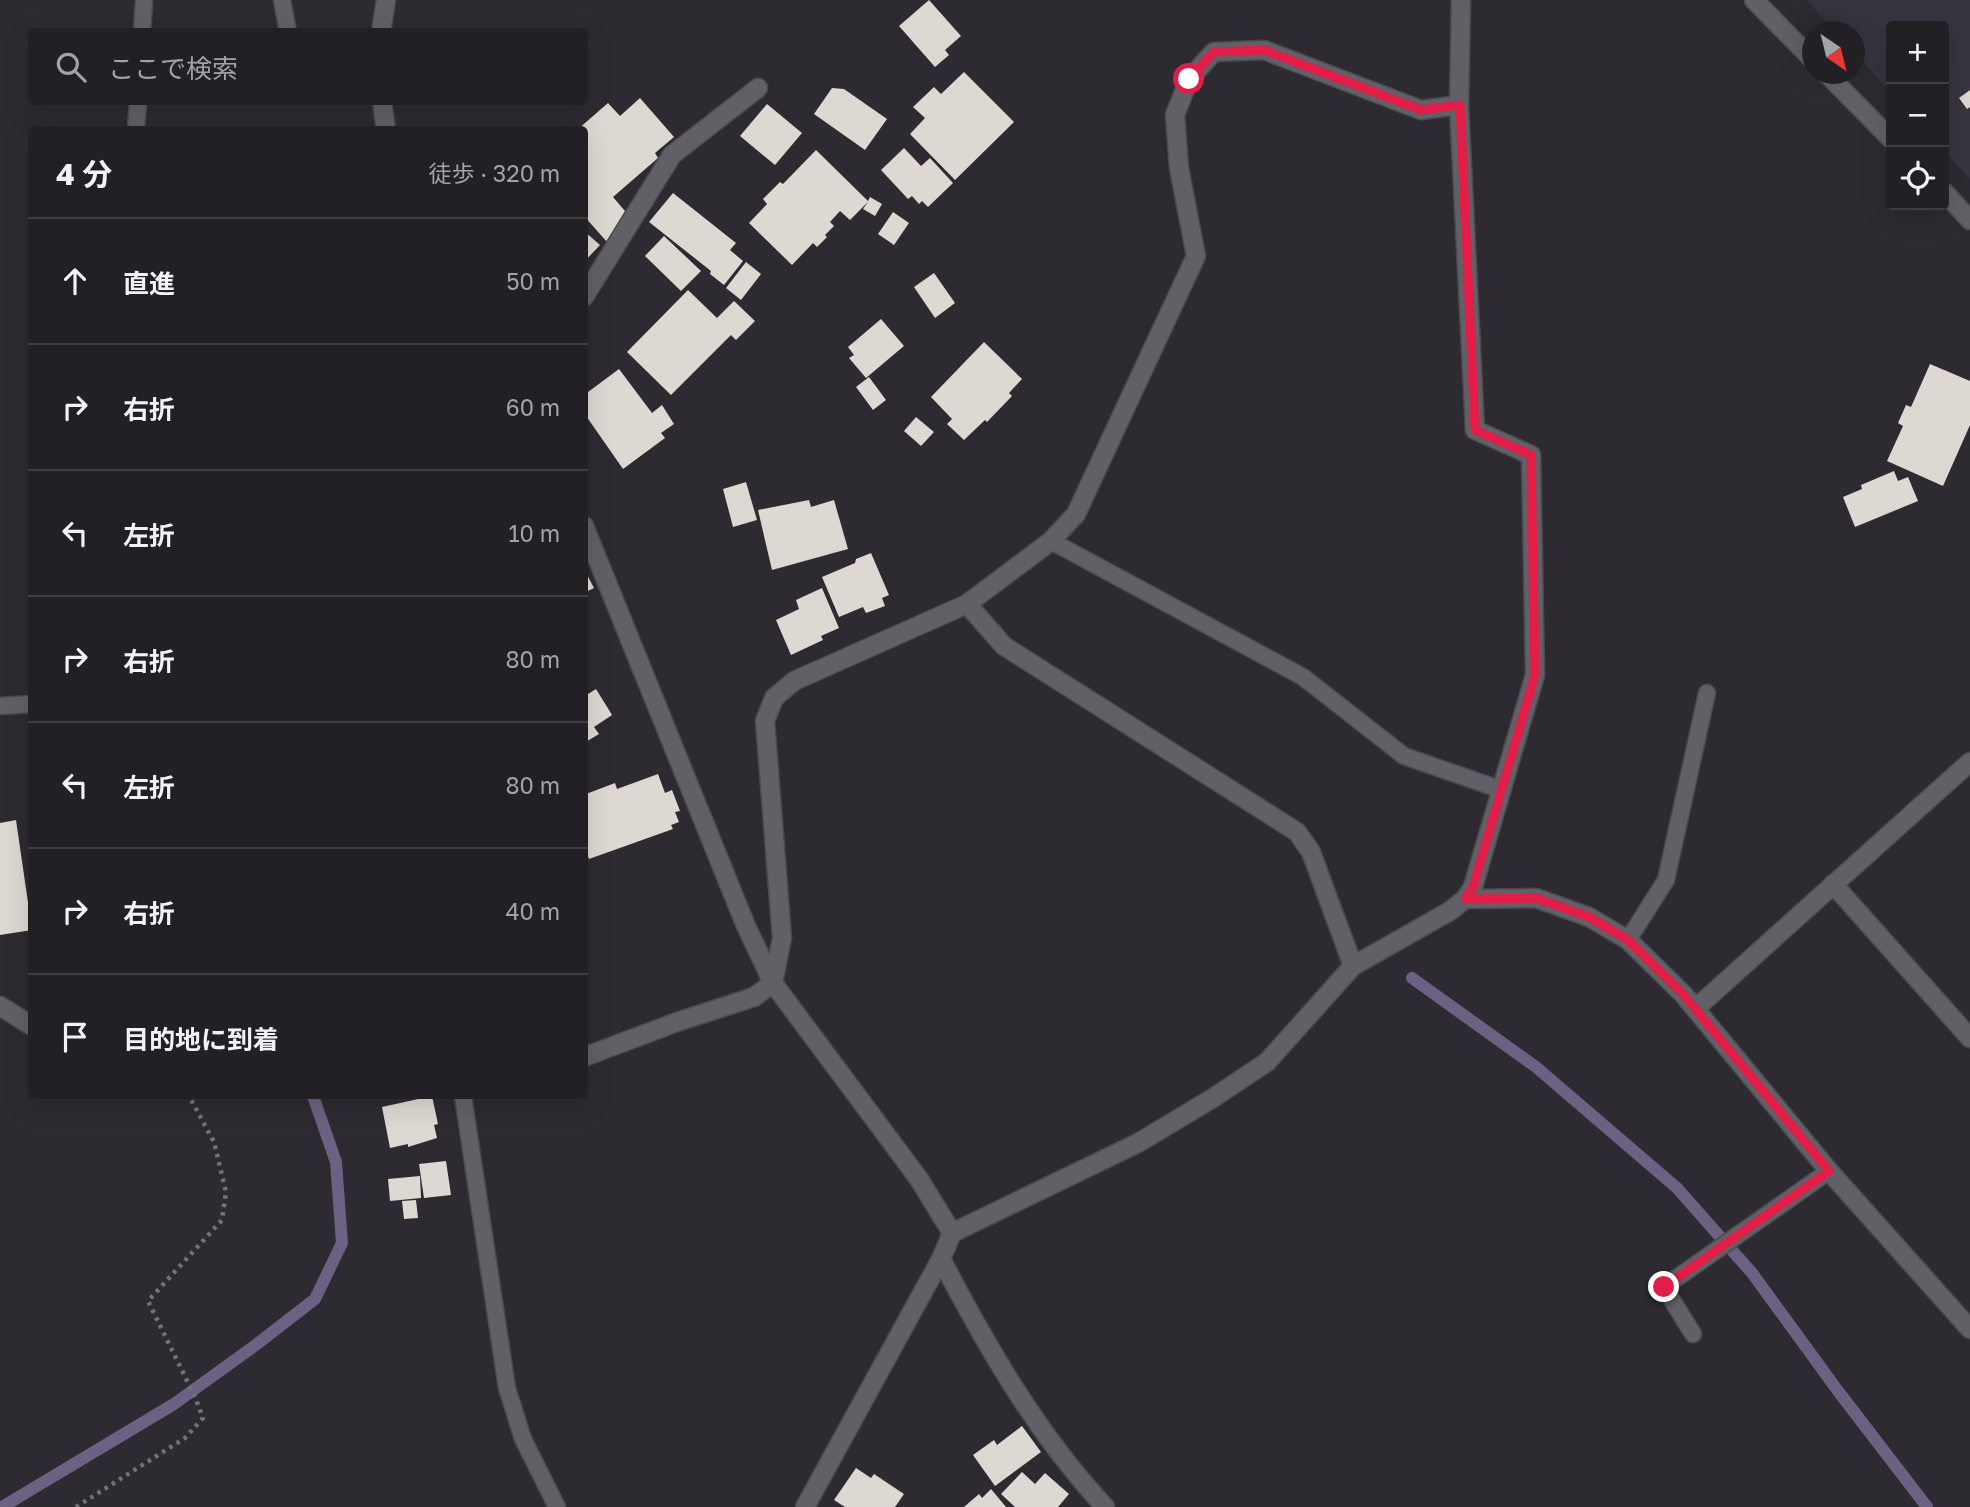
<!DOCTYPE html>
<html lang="ja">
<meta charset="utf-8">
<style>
:root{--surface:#222025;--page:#2a282d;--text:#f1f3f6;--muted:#a2a3a7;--line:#3f3e42}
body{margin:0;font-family:"Golos Text","Noto Sans JP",sans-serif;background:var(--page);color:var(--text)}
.controls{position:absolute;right:21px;top:21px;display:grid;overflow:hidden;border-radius:7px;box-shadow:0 7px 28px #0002}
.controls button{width:63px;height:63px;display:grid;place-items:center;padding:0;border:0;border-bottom:2px solid var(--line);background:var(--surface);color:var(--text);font:35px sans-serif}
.compass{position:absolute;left:1802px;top:21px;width:63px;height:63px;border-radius:50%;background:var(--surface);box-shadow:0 7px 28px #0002;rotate:145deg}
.stop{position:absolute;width:21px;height:21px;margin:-16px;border:5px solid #e11d48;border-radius:50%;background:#fff}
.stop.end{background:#e11d48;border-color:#fff;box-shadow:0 2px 7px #0008}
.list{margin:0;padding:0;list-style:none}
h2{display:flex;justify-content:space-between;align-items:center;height:91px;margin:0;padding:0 28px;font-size:30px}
h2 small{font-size:23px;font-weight:400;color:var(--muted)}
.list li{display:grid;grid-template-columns:46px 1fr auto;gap:21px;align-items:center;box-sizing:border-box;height:126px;padding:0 28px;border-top:2px solid var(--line)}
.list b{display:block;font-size:26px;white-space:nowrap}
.list em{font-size:23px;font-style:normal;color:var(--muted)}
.icon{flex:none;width:38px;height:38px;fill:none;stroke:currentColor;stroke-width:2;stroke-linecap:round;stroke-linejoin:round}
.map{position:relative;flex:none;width:1970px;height:1507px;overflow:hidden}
.search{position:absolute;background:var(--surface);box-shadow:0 7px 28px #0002;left:28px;top:28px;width:560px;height:77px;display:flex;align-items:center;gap:18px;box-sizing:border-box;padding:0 24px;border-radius:7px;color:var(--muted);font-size:26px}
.panel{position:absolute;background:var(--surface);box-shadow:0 7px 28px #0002;left:28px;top:126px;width:560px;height:973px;border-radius:7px}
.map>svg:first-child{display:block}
.built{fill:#37343f}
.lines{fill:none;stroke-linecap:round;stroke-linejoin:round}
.stream{stroke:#6c6182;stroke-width:12}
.building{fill:#ddd8d2}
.lane-casing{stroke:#4a494e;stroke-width:19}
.street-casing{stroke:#4a494e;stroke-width:21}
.secondary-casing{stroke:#4a494e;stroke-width:21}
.path{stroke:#737277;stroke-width:4.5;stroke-dasharray:3.5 5;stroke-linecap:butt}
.lane{stroke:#626067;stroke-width:16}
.street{stroke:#626067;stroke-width:18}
.secondary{stroke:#626067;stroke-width:18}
.route{stroke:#e11d48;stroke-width:9}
</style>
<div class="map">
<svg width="1970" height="1507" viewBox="0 0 1970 1507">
<rect width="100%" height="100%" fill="#2d2b31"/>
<!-- built -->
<path class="built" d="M1806,0H1970V179L1944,150V26H1891V93L1855,53L1854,32L1835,31Z"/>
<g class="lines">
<!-- stream -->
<path class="stream" d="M1412,978L1536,1067L1677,1188L1752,1273L1838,1391L1927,1507
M2,1507L174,1404L257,1344L315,1299L342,1243L336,1162L313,1096"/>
</g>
<!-- building -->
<path class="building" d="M929,0L961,36L945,50L949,55L935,67L899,26Z
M964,72L1014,122L955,180L910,134L925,118L913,107L934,87L941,94Z
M832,88L844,89L887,119L865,150L814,114Z
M1970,90V107L1967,109L1959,98Z
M640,98L674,137L655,153L658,158L613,197L625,211L618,233L607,242L584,216V130H577L608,103L620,116Z
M767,104L802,133L775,165L740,136Z
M904,148L921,166L930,158L953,183L928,207L922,201L919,204L912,196L908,199L881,170Z
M816,150L868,201L870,197L882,204L875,216L863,209L868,202L850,220L840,211L830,222L834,226L825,235L827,237L817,247L813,243L792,265L749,223L767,204L763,199L780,182L783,184Z
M673,193L736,243L730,250L743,261L724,285L710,274L711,271L649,222Z
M893,212L909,223L894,245L878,234Z
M584,231L600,245L584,262Z
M664,236L701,271L681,291L645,256Z
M746,262L761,274L741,300L726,288Z
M934,273L955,303L935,318L914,287Z
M688,290L717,318L734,301L755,321L736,340L731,335L671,395L627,352Z
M881,319L904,346L866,378L849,358L854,355L848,347Z
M984,342L1022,379L1009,393L1012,396L987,422L985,420L964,440L947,424L952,419L931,397Z
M1930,364L1970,381V425L1943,486L1887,461L1903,426L1898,423L1906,405L1911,407Z
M619,369L652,413L662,405L674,424L661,433L665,438L623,469L584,413V395Z
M869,377L886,400L873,410L856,387Z
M916,417L934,432L921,446L904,431Z
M1894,471L1898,481L1908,477L1918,501L1855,527L1843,497L1862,489L1861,485Z
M746,482L757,520L733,527L723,489Z
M809,500L811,507L834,500L848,549L772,570L758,510Z
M871,553L889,595L882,598L885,606L866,613L863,607L839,617L822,577L855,563L856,559Z
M584,569L594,588L584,593Z
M822,588L839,628L821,636L823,640L791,655L776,620L799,609L796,600Z
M584,689L588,694L596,689L612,715L594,727L599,734L584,743Z
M658,774L665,793L672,790L680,811L675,812L679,822L671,825L673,829L589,859L584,845V801L588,800L586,794L615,783L617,789Z
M16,820L32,930L0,935V823Z
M432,1096L438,1124L434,1125L437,1138L408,1147V1144L390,1148L382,1107Z
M446,1161L451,1195L424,1198L419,1164Z
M420,1176L421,1198L390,1201L388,1179Z
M416,1200L418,1218L404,1219L402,1201Z
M1022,1426L1041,1452L995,1486L973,1455L994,1440L997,1445Z
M856,1468L871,1478L874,1474L904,1494L895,1507H845L834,1500Z
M1022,1472L1035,1484L1045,1473L1069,1494L1058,1507H1015L1001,1494Z
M991,1489L1006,1507H964L979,1494L982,1498Z"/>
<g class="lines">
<defs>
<path id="lane" d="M282,0L288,32
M142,32L144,0
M136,130L138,102
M1051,541L1303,677L1404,756L1502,790
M0,706L32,704
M1628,940L1666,880L1707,693
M463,1096L507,1388L523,1439L557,1507
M1693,1334L1664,1287L1829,1171"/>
<path id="street" d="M381,32L386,0
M382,102L386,130
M584,297L672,155L758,88
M584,526L746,926L773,983L919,1179L952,1233
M967,604L1004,646L1297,832L1311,852L1353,966
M1833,884L1970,1038
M1465,899L1536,898L1589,917L1628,940L1683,994L1829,1171L1970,1329
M0,1006L32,1026
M1695,1009L1970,762
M584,1057L677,1022L754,997L773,983L782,938L765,721L774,698L794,681L967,604L1051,541L1076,514L1196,256L1179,168L1175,115L1189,79L1214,52L1264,50L1421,110L1459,105
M941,1259C987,1347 1037,1434 1105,1507
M805,1507L941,1259L952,1233L1138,1143L1213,1098L1267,1062L1353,966L1450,911L1465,899L1473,887L1535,675L1531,455L1475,430L1459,105L1461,0"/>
<path id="secondary" d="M1754,0L1812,59
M1827,74L1891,139
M1944,192L1970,220"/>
</defs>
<!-- lane casing -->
<use href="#lane" class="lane-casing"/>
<!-- street casing -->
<use href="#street" class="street-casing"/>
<!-- secondary casing -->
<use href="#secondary" class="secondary-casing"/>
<!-- path -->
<path class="path" d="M76,1507L185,1438L203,1418L195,1397L148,1301L222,1220L226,1192L214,1142L189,1096"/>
<!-- lane -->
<use href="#lane" class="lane"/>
<!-- street -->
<use href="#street" class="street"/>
<!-- secondary -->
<use href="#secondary" class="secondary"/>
</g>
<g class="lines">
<!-- route -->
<path class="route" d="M1189,79L1214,52L1264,50L1421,110L1460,105L1475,430L1531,455L1535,675L1473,887L1465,899L1536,898L1589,917L1628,940L1683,994L1829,1171L1664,1287"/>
</g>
</svg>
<div class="controls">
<button>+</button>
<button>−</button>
<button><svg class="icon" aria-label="locate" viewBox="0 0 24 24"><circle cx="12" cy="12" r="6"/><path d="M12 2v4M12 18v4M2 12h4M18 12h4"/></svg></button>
</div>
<svg class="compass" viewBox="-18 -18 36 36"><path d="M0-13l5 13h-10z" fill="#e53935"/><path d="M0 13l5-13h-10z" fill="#a2a3a7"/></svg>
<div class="stop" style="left:1189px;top:79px"></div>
<div class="stop end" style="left:1664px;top:1287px"></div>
<div class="search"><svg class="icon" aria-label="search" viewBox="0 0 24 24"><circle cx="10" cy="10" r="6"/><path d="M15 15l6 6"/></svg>ここで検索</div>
<section class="panel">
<h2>4 分<small>徒歩 · 320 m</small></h2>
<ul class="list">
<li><svg class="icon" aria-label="ahead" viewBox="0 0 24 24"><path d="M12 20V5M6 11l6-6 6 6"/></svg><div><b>直進</b></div><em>50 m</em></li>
<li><svg class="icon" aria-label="right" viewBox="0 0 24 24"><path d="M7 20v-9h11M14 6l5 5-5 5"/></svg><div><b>右折</b></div><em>60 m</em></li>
<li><svg class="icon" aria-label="left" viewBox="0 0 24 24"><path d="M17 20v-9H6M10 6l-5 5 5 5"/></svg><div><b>左折</b></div><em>10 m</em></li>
<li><svg class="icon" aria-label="right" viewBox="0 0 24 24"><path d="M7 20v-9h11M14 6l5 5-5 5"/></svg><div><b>右折</b></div><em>80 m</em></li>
<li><svg class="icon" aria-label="left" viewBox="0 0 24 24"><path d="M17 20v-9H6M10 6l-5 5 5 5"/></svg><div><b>左折</b></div><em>80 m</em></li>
<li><svg class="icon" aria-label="right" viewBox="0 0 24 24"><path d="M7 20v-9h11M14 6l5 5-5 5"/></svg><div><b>右折</b></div><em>40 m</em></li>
<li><svg class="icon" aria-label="arrive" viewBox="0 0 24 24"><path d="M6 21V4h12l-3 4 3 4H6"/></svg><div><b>目的地に到着</b></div></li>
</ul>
</section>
</div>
